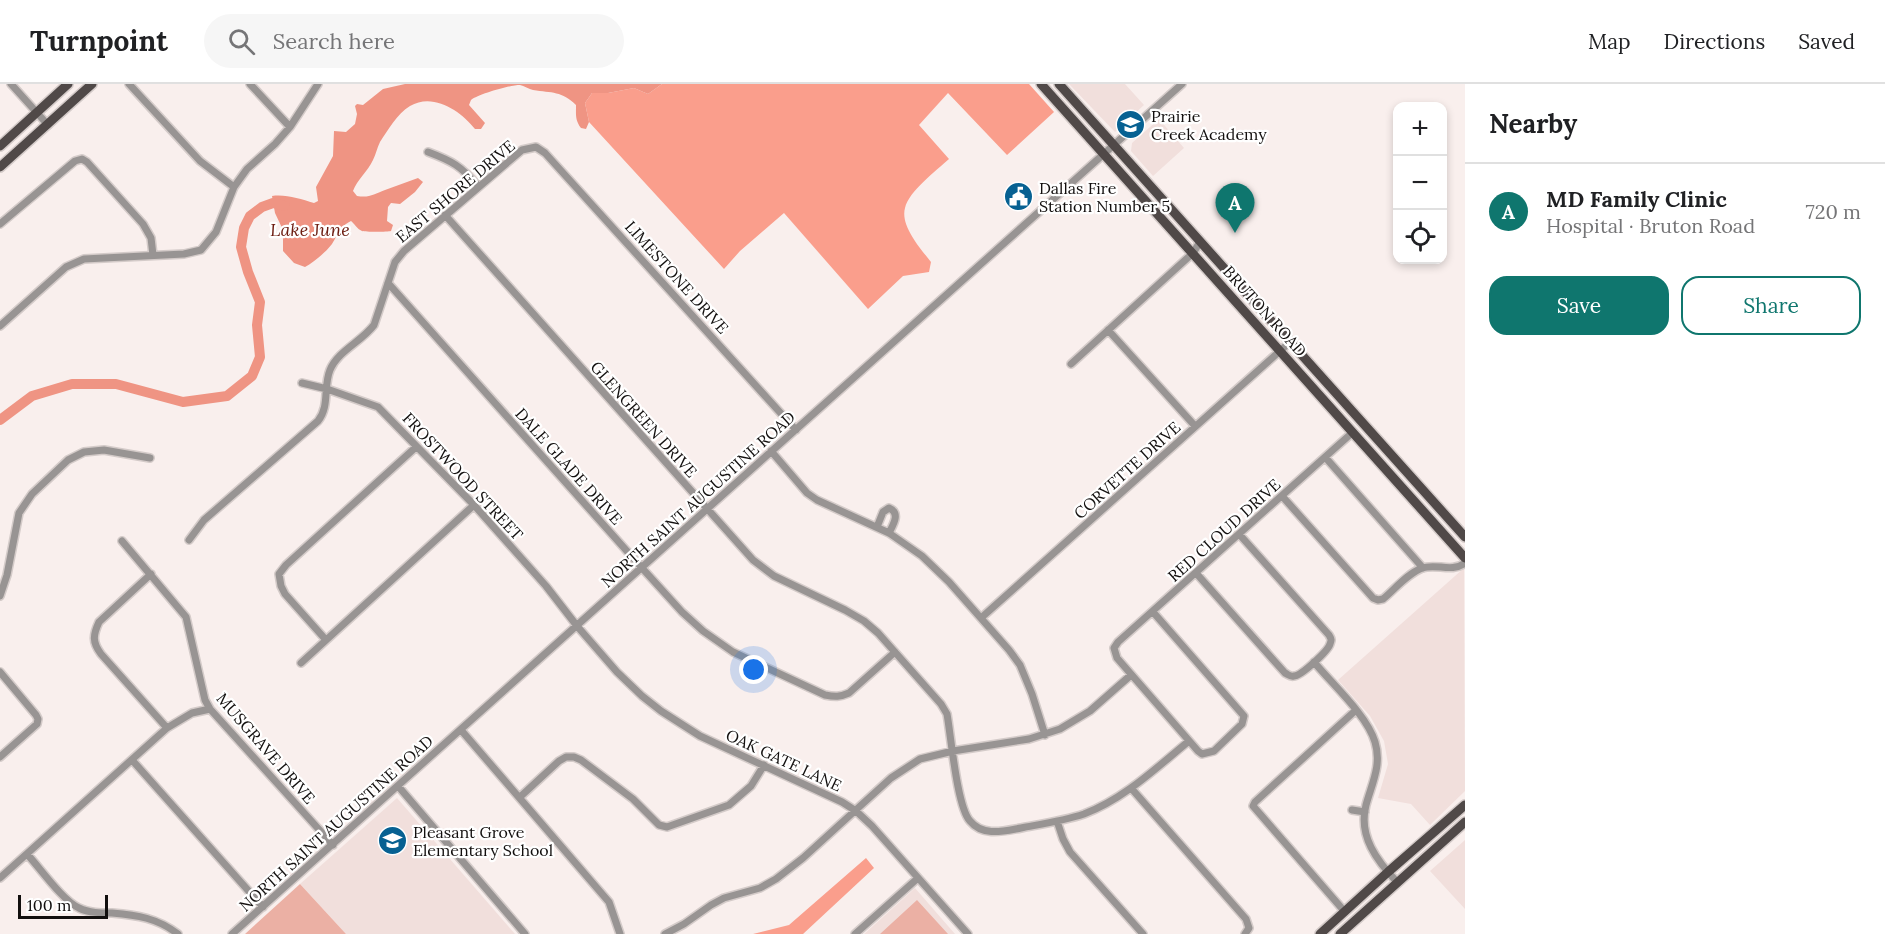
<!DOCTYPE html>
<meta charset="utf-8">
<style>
:root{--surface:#fff;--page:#f6f6f6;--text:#202124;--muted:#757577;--line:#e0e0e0;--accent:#0f766e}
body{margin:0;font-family:Lora,serif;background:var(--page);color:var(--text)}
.controls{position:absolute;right:18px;top:18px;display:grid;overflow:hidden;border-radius:12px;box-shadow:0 3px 9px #0003}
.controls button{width:54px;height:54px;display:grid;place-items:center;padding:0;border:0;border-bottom:2px solid var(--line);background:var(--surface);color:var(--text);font:30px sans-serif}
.scale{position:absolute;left:18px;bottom:15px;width:90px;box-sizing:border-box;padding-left:6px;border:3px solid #120f0e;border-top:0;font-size:16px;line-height:21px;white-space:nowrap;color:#120f0e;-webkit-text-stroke:4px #fff;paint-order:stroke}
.you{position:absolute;left:754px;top:586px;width:21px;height:21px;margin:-15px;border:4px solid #fff;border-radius:50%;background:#1a73e8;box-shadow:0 0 0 9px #1a73e833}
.badge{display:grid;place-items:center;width:39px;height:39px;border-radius:50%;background:var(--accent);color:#fff;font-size:20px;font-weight:700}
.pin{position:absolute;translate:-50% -50px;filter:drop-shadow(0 2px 3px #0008)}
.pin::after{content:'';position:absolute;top:32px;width:21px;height:18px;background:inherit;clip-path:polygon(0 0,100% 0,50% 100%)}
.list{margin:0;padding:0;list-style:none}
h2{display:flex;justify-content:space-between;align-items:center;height:78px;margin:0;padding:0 24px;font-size:26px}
h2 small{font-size:20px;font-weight:400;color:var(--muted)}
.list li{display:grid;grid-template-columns:39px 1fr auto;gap:18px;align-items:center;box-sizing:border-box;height:96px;padding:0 24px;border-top:2px solid var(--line)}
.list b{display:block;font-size:22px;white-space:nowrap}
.list p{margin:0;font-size:20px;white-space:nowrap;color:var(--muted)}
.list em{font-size:20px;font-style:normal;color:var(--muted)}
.actions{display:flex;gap:12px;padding:18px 24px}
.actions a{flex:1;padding:14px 0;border:2px solid var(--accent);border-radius:18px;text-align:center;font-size:21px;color:var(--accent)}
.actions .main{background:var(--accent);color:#fff}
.icon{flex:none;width:33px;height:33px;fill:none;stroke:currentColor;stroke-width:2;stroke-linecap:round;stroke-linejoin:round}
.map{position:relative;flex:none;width:1465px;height:850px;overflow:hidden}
header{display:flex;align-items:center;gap:36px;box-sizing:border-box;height:84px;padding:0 30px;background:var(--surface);border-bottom:2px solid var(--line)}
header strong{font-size:28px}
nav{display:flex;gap:33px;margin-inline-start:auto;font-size:21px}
.search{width:420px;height:54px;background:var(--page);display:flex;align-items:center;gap:15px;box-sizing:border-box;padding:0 21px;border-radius:33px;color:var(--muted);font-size:22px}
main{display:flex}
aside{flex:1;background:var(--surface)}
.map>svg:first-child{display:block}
.built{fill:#f1dfdc}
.green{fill:#ebb0a4}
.forest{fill:#fa9e8c}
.water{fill:#ef9483}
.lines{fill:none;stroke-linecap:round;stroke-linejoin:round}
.river{stroke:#ef9483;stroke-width:10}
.minor-casing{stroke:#d4cbc9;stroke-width:10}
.major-casing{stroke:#d4cbc9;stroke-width:12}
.minor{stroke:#989493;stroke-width:7}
.major{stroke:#504948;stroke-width:9}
.labels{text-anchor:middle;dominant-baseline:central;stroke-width:4.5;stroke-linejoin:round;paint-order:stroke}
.poi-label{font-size:16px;fill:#120f0e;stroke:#fff;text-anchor:start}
.street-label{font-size:16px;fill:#120f0e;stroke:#fff}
.water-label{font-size:18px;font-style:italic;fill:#6d1d11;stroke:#fff}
</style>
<header>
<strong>Turnpoint</strong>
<div class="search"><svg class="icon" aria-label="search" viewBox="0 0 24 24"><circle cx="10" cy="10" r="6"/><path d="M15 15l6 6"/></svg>Search here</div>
<nav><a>Map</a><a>Directions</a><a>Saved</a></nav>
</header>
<main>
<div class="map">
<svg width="1465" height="850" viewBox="0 0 1465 850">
<rect width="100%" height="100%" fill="#f9efed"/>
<!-- built -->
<path class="built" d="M1069,0H1125L1144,21L1115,48Z
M1159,35L1184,64L1153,92L1131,67L1132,59Z
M1464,484L1465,707L1430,741L1411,720L1378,714L1388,680L1384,657L1370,632L1338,596Z
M397,714L515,850H346L300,800Z
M1465,756V825L1430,787Z
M915,804L955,850H864Z"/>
<!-- green -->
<path class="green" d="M300,800L346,850H245Z
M917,816L948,850H880Z"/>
<!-- forest -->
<path class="forest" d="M662,0H1029L1054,28L1007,71L948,9L919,41L949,75C936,87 909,107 905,124C900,142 921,165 931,178L929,188L903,192L868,225L784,129L740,167L724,185L589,38L585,19L592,9H608L634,4L648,10Z
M866,774L874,784L803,850H753L789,841Z"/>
<!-- water -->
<path class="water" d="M405,0H662L648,10L634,4L608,9H592L585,19L589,38L586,45L581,44C575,36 576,31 576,21C562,7 552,9 533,6C529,5 524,2 520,1C510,1 479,10 471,16L469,21L485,39L481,45H475C461,27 433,8 410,22C397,30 388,46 380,58C377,64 376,70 373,76C368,87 357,96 353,107L357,112C370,114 374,110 385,106C396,102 407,98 418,94L423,98L415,108L400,120L391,119L388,123L387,137L393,141L391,147C388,148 365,148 362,147C357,145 354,139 351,137C338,144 339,149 332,160C325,169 314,178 305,183L294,179L283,167V146L275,129L272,112C286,110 300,115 314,119L318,117L316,103L333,72L334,47L346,48L355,40L357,30L355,22L357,20L363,21L383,5Z"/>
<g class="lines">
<!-- river -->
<path class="river" d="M0,336L32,312L72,300H116L183,318L227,312L252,292L260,273L257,241L260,218L248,188L241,163L244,144L250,132L262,123L273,119L285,122"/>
<defs>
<path id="minor" d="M11,0L48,41
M129,0L200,77L234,103
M250,0L290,43
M428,68C452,77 461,82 478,102
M445,131L753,476L774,492L845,526L864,537L878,549L941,620L947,630C951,652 957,723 970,737C983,753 1004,747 1021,744C1042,740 1063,737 1084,730C1124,715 1156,684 1189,657
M0,140L75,77L82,75L87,78L143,140L151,154L153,171
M388,199L642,484L682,528L703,547L733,568L825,611C835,613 840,613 849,609L895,568
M0,242L66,183L84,175L184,170L201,166L216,148L234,103L247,85L275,60L290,43L318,0
M1108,246L1195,342
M1071,280L1193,169L1200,158
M302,299L327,305L378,323L474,421L546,502L577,542L617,588L642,612L661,627L700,652L842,718L856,727L872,742L968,850
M771,367L807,409L817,416L889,449L922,472L949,498L1009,566L1020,581L1032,610L1045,651
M1325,373L1423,484
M1282,412L1373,514L1378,516L1383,515C1395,505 1407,490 1422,484C1437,479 1451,489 1465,479
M877,443L883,428L889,424C901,429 893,441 889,449
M189,456L204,436L318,337C330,322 323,303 330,286C338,267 361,258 374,241L395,178L404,167L522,66L536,63L545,69L796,346
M122,457L186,533L205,616L210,625L333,761
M1196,489L1285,589C1289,591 1290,593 1294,592C1301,592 1328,567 1330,560C1332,555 1331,555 1329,551L1239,450
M151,490L99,538C93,551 92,558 101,570L167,644
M0,512L7,491L19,429L32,410L68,376L84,368L104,366L150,374
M1153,528L1244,632L1242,640L1214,667L1202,670L1198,667L1117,574L1114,564L1118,558L1353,348
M981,534L1290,258
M326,556L285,510L281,502L279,490L286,481L416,363
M1314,578C1332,600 1367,631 1375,658C1382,681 1372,699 1366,721C1358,752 1377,777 1397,798
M301,579L474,421
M0,588L36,631L38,635L37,640L0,673
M461,646L609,818L620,850
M132,676L263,823
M398,702L525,850
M1131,704L1246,835L1249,844L1245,850
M520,713L559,677L566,673H574L581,676L633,715L659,741L667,743L729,721L751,702L764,681
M1352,726L1365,728
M1057,737L1063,755L1070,768L1143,850
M27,770C40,784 63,817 79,824C89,829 101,829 112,829C137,831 157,834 178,850
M0,794L167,644L192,629L210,625
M1345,828L1253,722L1255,718L1356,626
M232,850L1182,0
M665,850L684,840L711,821L724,814L760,804L776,795L803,774L891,694L920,675L953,667L1029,655L1060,645L1090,627L1131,591
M855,850L918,794"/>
<path id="major" d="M1041,0L1465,474
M1059,0L1465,453
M0,62L68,0
M0,83L92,0
M1320,850L1388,788L1465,721
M1340,850L1465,738"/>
</defs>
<!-- minor casing -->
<use href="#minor" class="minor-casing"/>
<!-- major casing -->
<use href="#major" class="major-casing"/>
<!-- minor -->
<use href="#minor" class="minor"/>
<!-- major -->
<use href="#major" class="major"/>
</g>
<!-- icons -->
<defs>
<symbol id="school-disc" viewBox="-11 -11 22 22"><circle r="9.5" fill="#076192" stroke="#fff"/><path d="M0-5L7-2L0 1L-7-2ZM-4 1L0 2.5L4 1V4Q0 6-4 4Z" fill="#fff"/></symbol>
<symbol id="civic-disc" viewBox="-11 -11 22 22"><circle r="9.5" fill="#076192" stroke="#fff"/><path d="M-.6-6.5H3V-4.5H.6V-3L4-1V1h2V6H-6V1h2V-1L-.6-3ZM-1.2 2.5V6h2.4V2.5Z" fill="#fff"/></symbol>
</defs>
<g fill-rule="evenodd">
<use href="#school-disc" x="1114" y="24" width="33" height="33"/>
<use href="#civic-disc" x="1002" y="96" width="33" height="33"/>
<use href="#school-disc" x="376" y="740" width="33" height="33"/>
</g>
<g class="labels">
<!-- poi labels -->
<g class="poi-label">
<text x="1151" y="32">Prairie<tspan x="1151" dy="18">Creek Academy</tspan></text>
<text x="1039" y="104">Dallas Fire<tspan x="1039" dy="18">Station Number 5</tspan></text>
<text x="413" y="748">Pleasant Grove<tspan x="413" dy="18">Elementary School</tspan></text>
</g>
<!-- street labels -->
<g class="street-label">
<text transform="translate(455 107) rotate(-40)">EAST SHORE DRIVE</text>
<text transform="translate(677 193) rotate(48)">LIMESTONE DRIVE</text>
<text transform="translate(1265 227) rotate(48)">BRUTON ROAD</text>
<text transform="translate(644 335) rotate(48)">GLENGREEN DRIVE</text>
<text transform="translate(569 382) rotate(48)">DALE GLADE DRIVE</text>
<text transform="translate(1127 386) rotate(-42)">CORVETTE DRIVE</text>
<text transform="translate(463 392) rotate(47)">FROSTWOOD STREET</text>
<text transform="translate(698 415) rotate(-42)">NORTH SAINT AUGUSTINE ROAD</text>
<text transform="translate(1224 446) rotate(-42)">RED CLOUD DRIVE</text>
<text transform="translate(266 664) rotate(49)">MUSGRAVE DRIVE</text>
<text transform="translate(784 676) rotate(25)">OAK GATE LANE</text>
<text transform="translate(336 739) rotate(-42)">NORTH SAINT AUGUSTINE ROAD</text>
</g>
<!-- water labels -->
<g class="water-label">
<text x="310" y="145">Lake June</text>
</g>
</g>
</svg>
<div class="controls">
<button>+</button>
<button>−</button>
<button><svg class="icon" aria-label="locate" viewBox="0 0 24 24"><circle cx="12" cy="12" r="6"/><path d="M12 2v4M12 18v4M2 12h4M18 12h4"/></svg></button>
</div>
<div class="scale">100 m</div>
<div class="you"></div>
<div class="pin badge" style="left:1235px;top:149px">A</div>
</div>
<aside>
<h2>Nearby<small></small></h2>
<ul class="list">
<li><span class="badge">A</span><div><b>MD Family Clinic</b><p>Hospital · Bruton Road</p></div><em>720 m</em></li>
</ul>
<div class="actions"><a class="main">Save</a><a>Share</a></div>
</aside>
</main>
